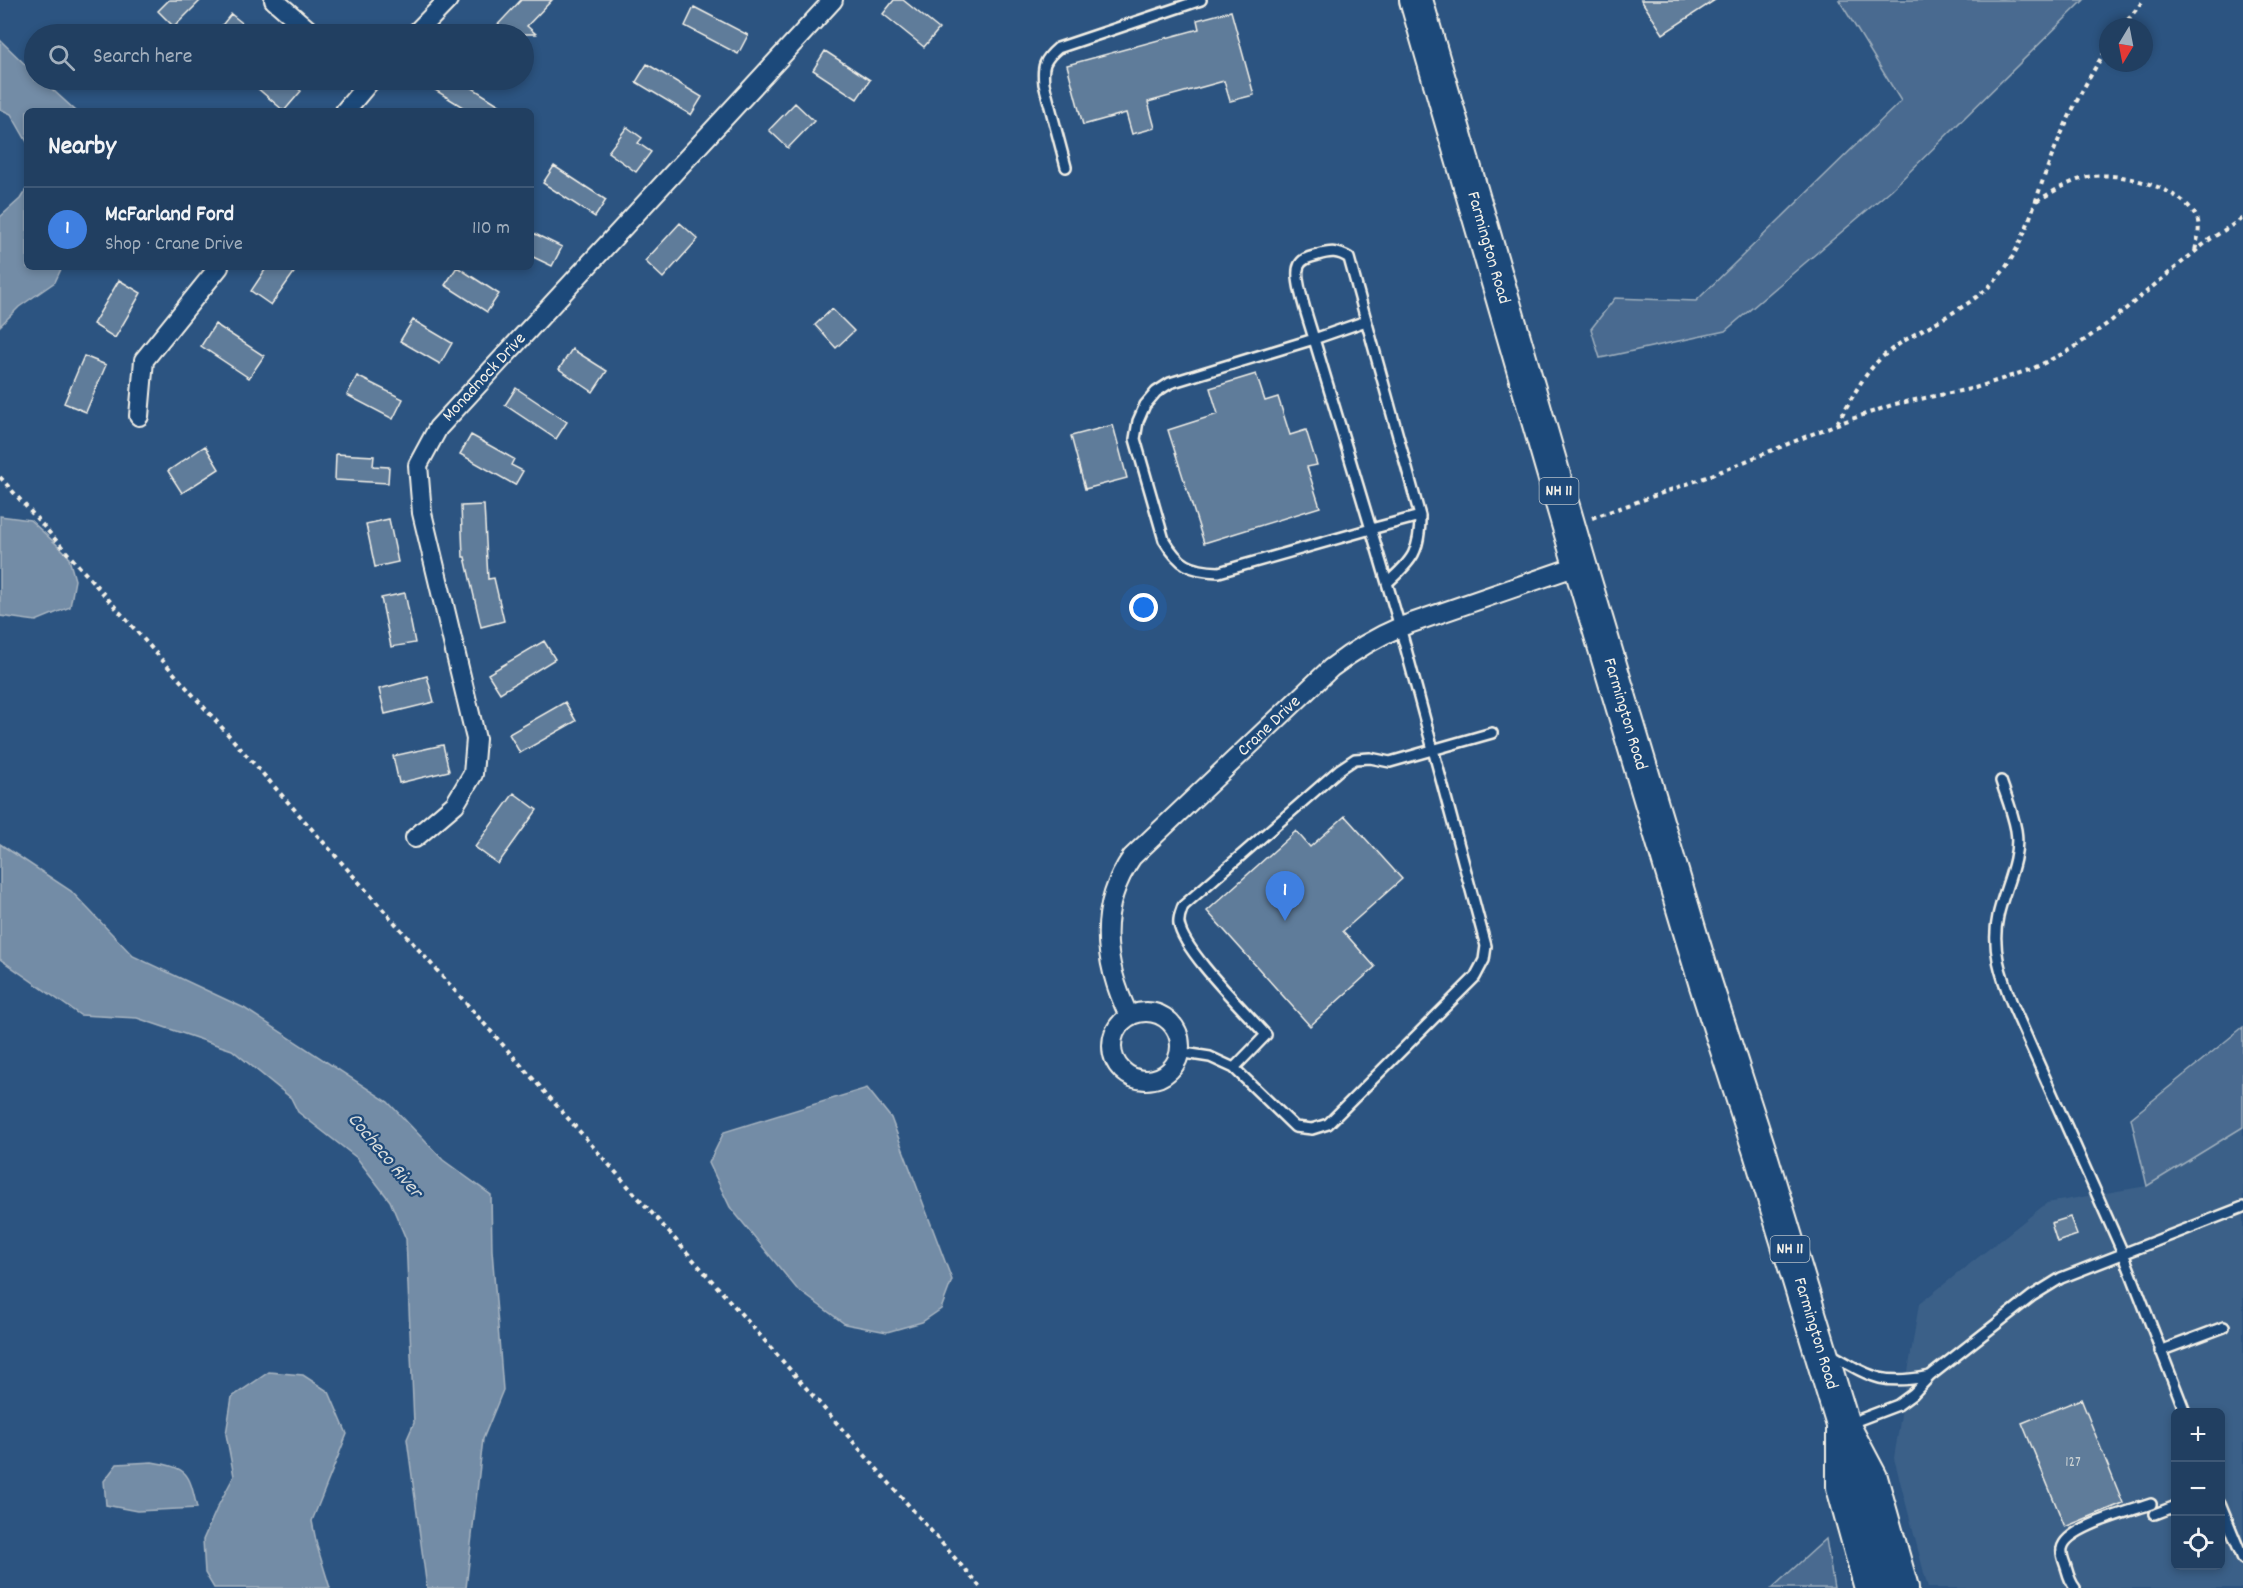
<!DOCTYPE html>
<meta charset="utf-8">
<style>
:root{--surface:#213f61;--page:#2d4a6a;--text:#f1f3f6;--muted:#a2afbd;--line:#3e5876;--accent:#95b2f1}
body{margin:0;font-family:Dekko,sans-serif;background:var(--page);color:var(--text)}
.controls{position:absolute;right:18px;bottom:18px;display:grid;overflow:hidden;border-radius:9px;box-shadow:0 3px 9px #0003}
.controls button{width:54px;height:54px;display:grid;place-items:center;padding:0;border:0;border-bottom:2px solid var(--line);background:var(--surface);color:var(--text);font:30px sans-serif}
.compass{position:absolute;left:2099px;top:18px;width:54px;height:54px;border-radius:50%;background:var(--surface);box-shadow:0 3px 9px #0003;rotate:190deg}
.you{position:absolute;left:1144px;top:608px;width:21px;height:21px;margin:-15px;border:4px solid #fff;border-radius:50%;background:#1a73e8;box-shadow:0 0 0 9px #1a73e833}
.badge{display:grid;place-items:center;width:39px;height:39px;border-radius:50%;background:var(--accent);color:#fff;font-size:20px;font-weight:700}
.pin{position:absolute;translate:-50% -50px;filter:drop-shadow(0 2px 3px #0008)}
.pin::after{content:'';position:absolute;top:32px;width:21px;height:18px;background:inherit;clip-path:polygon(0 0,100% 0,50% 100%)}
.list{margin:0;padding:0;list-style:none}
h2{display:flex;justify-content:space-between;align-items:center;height:78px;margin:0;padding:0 24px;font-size:26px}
h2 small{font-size:20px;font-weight:400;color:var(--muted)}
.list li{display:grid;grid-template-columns:39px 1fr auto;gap:18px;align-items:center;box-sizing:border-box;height:84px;padding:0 24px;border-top:2px solid var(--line)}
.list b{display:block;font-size:22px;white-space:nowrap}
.list p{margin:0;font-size:20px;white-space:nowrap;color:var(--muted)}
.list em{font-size:20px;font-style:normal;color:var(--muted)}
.icon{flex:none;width:33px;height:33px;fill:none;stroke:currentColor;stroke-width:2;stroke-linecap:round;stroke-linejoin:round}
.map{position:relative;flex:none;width:2243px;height:1588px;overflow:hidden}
.search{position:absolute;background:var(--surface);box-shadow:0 3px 9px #0003;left:24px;top:24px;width:510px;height:66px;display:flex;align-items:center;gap:15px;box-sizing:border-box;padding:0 21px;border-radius:33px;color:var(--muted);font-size:22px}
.panel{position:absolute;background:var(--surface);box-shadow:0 3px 9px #0003;left:24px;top:108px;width:510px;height:162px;border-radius:9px}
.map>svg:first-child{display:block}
.built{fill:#3b6088;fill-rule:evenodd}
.green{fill:#496b90;stroke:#9eaebc;stroke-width:1.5}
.water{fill:#738ca6;stroke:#a7b4c0;stroke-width:1.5}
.building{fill:#5e7b9a;stroke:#f4f1e8;stroke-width:1.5}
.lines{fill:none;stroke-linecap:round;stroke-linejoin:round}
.service-casing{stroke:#f4f1e8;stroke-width:14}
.minor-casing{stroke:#f4f1e8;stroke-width:22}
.trunk-casing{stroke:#f4f1e8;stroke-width:36}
.path{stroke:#f4f1e8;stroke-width:4;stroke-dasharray:4.5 4.5;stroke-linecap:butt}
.service{stroke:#1f4a7a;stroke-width:9}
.minor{stroke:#1f4a7a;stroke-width:18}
.trunk{stroke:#1f4a7a;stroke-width:32}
.labels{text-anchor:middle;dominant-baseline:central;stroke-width:4.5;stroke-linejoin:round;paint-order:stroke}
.number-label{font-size:15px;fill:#ced4d4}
.shield{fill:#1f4a7a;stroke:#b4bfc7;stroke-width:1.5}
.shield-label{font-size:16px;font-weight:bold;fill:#f4f1e8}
.street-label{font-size:18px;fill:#f4f1e8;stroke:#1f4a7a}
.water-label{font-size:20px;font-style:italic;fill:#dadddb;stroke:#1f4a7a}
</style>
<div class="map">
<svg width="2243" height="1588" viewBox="0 0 2243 1588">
<rect width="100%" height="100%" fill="#2c5481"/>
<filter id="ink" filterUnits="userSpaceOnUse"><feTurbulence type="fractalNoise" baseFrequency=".0167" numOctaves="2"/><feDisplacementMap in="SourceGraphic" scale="12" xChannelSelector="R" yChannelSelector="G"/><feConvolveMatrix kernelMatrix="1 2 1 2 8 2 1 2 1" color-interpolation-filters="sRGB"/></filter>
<g filter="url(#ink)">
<!-- built -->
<path class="built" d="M2243,1127V1588H1928L1894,1458L1919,1304L2047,1203L2147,1186ZM2176,1412H2220V1566H2176Z"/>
<!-- green -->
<path class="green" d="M1839,0H2084L1892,189L1725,331L1600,358L1591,329L1615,298L1696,301L1901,101Z
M2243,1027V1127L2147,1186L2131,1118Z
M1826,1539L1834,1588H1772Z"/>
<!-- water -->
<path class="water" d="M0,40L34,73V80H42L76,111H27V142L11,114L0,109Z
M27,188V267H62L55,282L19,307L0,326V217L20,199Z
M0,516L30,520L68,555L75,580L70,607L36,621L0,616Z
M0,844L71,891L133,956L244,1008L388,1102L443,1160L491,1195L492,1250L503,1390L483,1439L466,1588H427L407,1439L414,1423L406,1239L390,1201L357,1158L298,1112L291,1098L232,1050L137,1018L80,1015L0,959Z
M867,1088L891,1118L952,1280L941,1309L922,1322L887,1332L845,1324L797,1289L730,1207L709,1163L724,1132Z
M269,1372L303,1375L329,1392L347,1434L312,1521L317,1546L330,1588H214L205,1573L203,1540L217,1508L234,1476L226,1434L232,1397Z
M152,1462C189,1468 189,1473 197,1508L137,1511L106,1505L104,1481L117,1464Z"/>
<!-- building -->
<path class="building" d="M169,0H201L174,27L158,11Z
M521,0H552L527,26L536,34H489Z
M894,0H903L939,29L924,47L883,14Z
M1641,0H1715L1663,34Z
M694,7L748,35L738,54L685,26Z
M1231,11L1254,95L1230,101L1224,81L1148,102L1155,128L1132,134L1126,113L1083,125L1067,65L1199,29L1197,20Z
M231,14L256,34H215Z
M825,51L870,80L857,99L813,70Z
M647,64L702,97L691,115L636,82Z
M248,80H288L301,91L284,111Z
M419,80H460L509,111H469Z
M795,103L814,121L788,148L769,130Z
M627,127L642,138L638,143L651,152L636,172L608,152Z
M554,166L606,200L595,217L543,183Z
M680,223L698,239L663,278L645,261Z
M531,232L562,247L552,266L531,256Z
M267,267H298L271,305L251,291Z
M457,267L499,294L487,312L445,285Z
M119,280L141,293L115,338L93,324Z
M832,309L854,331L836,348L815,325Z
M413,320L452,343L440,364L400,341Z
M215,324L264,356L249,378L201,346Z
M572,349L607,371L593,392L559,369Z
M84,356L106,365L86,412L64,403Z
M1256,374L1265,401L1278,397L1290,435L1306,430L1317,465L1307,467L1320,507L1204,543L1168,430L1218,414L1210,388Z
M357,376L403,399L393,419L347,395Z
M516,388L567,422L556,439L505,405Z
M1113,425L1127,478L1085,489L1071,436Z
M471,435L514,459L511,465L523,471L515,485L460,454Z
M205,446L219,469L182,493L168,471Z
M336,454L374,456L373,466L389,467L388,483L335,480Z
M484,505L488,579L494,578L504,621L481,627L465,557H463L461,506Z
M389,519L398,562L375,567L366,524Z
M405,593L415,643L391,647L381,598Z
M544,641L555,659L500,693L488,674Z
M427,676L434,702L385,714L379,689Z
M565,702L576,721L520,753L509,734Z
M443,745L449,771L399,783L393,756Z
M514,793L537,810L498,864L475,847Z
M1345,816L1402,879L1343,931L1375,967L1310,1026L1207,911L1296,831L1310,847Z
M2070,1217L2077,1235L2057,1242L2051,1223Z
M2081,1399L2123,1503L2065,1527L2022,1423Z"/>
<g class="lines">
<defs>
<path id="service" d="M1066,167L1044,84C1042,66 1044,60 1058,48L1201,0
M1366,321L1314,339L1371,529L1420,516
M2001,781C2006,796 2013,813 2016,830C2021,859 2004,888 1998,916C1991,948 2001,976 2013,1006L2123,1253L2185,1412
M1178,1052L1210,1057L1234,1068L1295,1127L1312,1129L1328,1124L1475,977L1484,960L1486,946L1400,627L1371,529L1219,572C1190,571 1179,565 1164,540L1135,439L1138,421L1145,405L1156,392L1170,383L1314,339C1310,324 1293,278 1299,266C1302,258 1311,257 1318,255C1331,251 1338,251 1349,258L1420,516C1420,551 1413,560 1387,583
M1234,1068L1266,1035C1246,1012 1183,951 1179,924C1178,917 1181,912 1183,906L1340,769L1355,759L1370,758L1390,762L1492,733
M2160,1351L2224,1327
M1829,1353C1871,1377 1881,1386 1930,1376
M1848,1424L1898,1405L1913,1394L1930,1376L2032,1296L2061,1278L2243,1207
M2220,1503L2243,1559
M2155,1514L2176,1506
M2075,1588C2070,1582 2068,1574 2066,1567C2064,1561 2061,1555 2062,1549C2065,1527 2132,1511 2151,1504"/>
<g id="minor">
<path d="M274,0L313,34"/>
<path d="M415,34L448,0"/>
<path d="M345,111L371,80"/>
<path d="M139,416L144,360L219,267"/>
<path id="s1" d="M415,838L455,804L473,774L476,739L422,513L418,465L438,428L833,0"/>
<circle cx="1146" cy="1046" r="34"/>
<path id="s2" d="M1129,1016C1103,962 1097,908 1132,857L1331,668C1353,651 1374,638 1400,627L1580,565"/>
</g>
<g id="trunk">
<path id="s3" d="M1416,0L1580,565L1705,982L1759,1149L1843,1425L1871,1478L1902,1588"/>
<path d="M1843,1429V1487L1871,1588"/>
</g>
</defs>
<!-- service casing -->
<use href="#service" class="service-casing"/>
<!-- minor casing -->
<use href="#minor" class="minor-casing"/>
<!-- trunk casing -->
<use href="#trunk" class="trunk-casing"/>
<!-- path -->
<path class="path" d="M2122,27L2144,0
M2037,201C2054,191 2073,179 2093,176C2122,172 2184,189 2197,218C2201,229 2197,240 2195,251
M1837,423C1852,399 1864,371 1887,353C1920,326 1970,311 1999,276C2025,245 2033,205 2047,169C2063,126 2083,86 2108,47
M0,477L751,1325L981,1588
M1592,518L1704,478L1837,424L1895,404L1975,388L2032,369L2072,349L2111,321L2209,240L2243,218"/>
<!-- service -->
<use href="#service" class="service"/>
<!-- minor -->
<use href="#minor" class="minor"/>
<!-- trunk -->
<use href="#trunk" class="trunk"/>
</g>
</g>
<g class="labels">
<!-- number labels -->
<g class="number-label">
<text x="2073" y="1463">127</text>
</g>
<!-- shield labels -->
<g class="shield">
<rect x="1539.5" y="478" width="39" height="26" rx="4.5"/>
<rect x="1770.5" y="1236" width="39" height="26" rx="4.5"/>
</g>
<g class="shield-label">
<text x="1559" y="491">NH 11</text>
<text x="1790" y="1249">NH 11</text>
</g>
<!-- street labels -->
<g class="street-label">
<text stroke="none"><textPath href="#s3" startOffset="258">Farmington Road</textPath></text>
<text stroke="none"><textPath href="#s1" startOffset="514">Monadnock Drive</textPath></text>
<text stroke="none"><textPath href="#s3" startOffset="744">Farmington Road</textPath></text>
<text stroke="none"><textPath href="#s2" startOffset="357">Crane Drive</textPath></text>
<text stroke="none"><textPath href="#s3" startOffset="1392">Farmington Road</textPath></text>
</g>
<!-- water labels -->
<g class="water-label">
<text transform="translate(384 1156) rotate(50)">Cocheco River</text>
</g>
</g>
</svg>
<div class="controls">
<button>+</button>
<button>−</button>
<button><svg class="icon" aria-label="locate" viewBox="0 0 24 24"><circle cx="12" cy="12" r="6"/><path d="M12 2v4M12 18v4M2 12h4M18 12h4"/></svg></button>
</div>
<svg class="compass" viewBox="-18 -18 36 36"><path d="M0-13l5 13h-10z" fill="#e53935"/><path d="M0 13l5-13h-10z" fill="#a2afbd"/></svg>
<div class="you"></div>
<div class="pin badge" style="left:1285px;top:921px;background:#3f7fe0">1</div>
<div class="search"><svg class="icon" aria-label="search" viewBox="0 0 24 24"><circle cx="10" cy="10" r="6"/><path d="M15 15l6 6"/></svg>Search here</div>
<section class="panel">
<h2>Nearby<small></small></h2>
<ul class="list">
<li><span class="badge" style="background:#3f7fe0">1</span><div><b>McFarland Ford</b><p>Shop · Crane Drive</p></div><em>110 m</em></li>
</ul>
</section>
</div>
